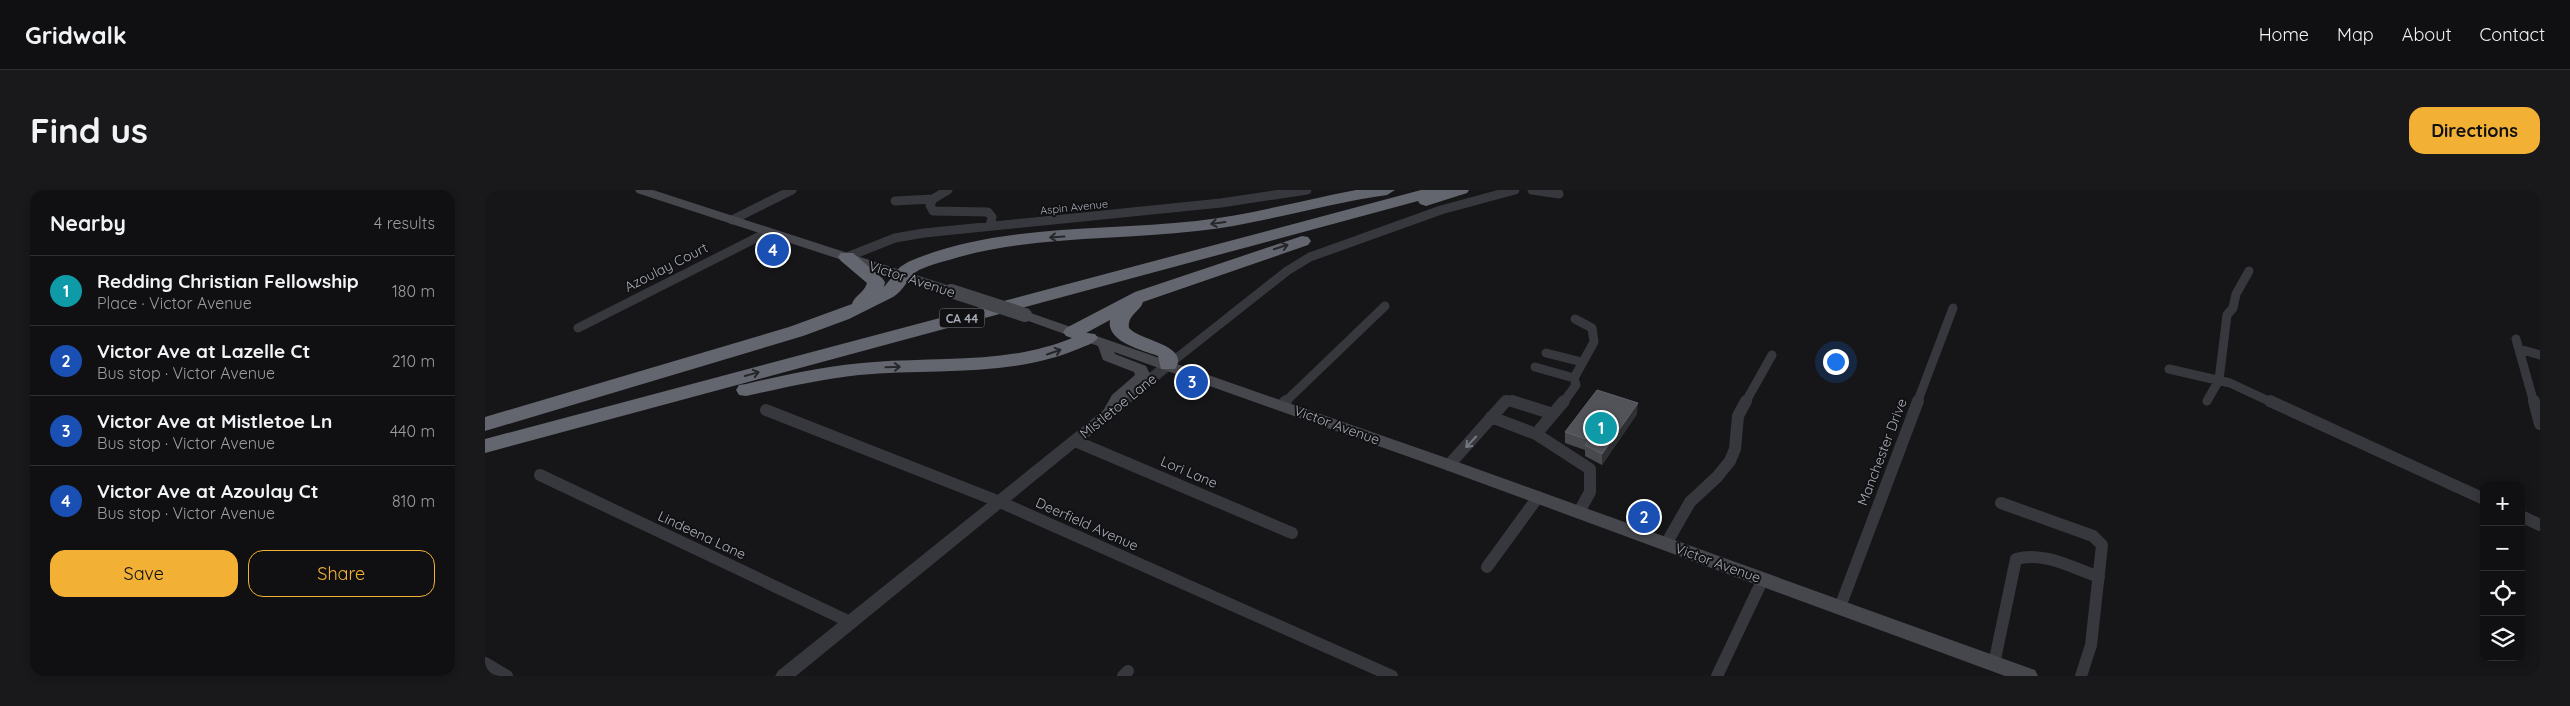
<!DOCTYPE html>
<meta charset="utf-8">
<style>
:root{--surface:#101012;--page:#19191b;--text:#f1f3f6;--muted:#9c9d9f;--line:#303032;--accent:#f2b134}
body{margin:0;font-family:Quicksand,sans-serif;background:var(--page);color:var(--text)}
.controls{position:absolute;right:15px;bottom:15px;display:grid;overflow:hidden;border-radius:10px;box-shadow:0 2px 8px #0003}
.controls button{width:45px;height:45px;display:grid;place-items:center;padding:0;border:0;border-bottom:1px solid var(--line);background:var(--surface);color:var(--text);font:25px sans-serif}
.you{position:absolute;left:1350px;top:171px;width:18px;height:18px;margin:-12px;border:4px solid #fff;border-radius:50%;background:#1a73e8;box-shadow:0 0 0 8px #1a73e833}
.badge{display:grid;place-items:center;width:32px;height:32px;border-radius:50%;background:var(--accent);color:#fff;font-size:16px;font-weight:700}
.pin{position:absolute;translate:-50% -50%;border:2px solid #fff;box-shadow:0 1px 5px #0006}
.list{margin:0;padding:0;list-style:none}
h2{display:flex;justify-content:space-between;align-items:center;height:65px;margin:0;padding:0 20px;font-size:21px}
h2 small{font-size:16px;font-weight:400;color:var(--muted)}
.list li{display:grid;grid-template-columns:32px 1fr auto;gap:15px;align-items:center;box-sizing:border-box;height:70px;padding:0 20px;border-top:1px solid var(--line)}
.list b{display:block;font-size:19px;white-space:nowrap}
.list p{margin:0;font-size:16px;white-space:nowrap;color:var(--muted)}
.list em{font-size:16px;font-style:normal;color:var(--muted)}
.actions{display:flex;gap:10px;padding:15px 20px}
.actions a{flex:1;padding:11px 0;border:1px solid var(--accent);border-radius:15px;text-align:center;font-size:18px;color:var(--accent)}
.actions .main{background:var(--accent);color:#111}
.icon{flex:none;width:28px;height:28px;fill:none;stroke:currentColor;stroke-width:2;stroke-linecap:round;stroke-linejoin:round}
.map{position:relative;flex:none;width:2055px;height:486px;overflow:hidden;border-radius:15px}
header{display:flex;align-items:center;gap:30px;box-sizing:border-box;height:70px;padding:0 25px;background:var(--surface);border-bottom:1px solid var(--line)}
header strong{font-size:24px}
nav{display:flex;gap:28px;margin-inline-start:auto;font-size:18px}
.intro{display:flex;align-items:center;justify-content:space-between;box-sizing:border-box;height:120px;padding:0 30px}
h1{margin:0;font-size:35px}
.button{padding:12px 22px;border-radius:15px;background:var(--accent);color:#111;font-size:18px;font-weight:700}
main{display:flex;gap:30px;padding:0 30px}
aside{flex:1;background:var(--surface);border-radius:15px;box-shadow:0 2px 8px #0003}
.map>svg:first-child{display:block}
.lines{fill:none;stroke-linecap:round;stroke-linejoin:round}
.minor-far1{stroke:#37383d;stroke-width:9}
.minor{stroke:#37383d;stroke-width:12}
.tertiary{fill:#37383d;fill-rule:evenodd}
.secondary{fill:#45474d;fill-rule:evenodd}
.motorway{fill:#63666e;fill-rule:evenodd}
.secondary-bridge{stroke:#45474d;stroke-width:14}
.wall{fill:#47494d}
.shaded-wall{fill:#2f3033}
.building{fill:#525359;stroke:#5f6168}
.oneway{stroke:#26262a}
.oneway2{stroke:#757881}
.labels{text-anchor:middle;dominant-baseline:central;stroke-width:4;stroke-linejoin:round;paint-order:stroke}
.far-street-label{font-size:11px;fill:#a8adb8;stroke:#111113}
.shield{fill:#111113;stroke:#7b7e86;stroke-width:1}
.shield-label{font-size:12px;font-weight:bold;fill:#a8adb8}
.street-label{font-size:14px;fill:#a8adb8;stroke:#111113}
</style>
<header>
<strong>Gridwalk</strong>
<nav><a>Home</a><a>Map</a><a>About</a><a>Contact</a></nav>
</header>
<div class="intro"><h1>Find us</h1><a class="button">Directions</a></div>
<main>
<aside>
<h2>Nearby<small>4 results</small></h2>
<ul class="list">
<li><span class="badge" style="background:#0f9aa8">1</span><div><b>Redding Christian Fellowship</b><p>Place · Victor Avenue</p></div><em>180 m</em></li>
<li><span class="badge" style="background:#1a4fb4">2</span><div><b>Victor Ave at Lazelle Ct</b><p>Bus stop · Victor Avenue</p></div><em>210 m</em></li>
<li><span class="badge" style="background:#1a4fb4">3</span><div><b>Victor Ave at Mistletoe Ln</b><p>Bus stop · Victor Avenue</p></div><em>440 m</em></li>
<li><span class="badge" style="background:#1a4fb4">4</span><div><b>Victor Ave at Azoulay Ct</b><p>Bus stop · Victor Avenue</p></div><em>810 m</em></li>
</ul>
<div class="actions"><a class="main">Save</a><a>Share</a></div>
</aside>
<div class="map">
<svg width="2055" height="486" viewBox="0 0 2055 486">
<rect width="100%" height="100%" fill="#161618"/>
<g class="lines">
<!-- minor-far1 -->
<path class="minor-far1" d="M463,0L448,9L445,15L448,21L503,22L507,27L505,36
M1047,0L1074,4
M410,11L448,9
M247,30L307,0
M362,67L410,48L439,43L736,13L822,0
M93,138L283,42
M2031,149L2049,213
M2034,159L2055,165
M1061,163L1097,172
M683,175L802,81L825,67L956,20L1030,0
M1050,177L1089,188
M1684,179L1745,193L1788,213
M1722,211L1734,190L1742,125L1748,118L1751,104L1764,81
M799,213L900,116
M1019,213L1023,210L1031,213
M1078,213L1091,195L1089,188L1109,152L1107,138L1090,129
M1260,213L1287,165
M1432,213L1468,118"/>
<!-- minor -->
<path class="minor" d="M1027,211L1068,224
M1785,211L1999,309
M2049,211L2055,234
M797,215L801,211
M281,220L515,312L907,486
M1006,227L1051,244L1105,279V302L1094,322
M1051,244L1079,211
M590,251L807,343
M964,275L1021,211
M55,285L365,432
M1516,313L1608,346L1617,355L1606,455L1596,486
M2036,326L2055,335
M1181,354L1205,312L1232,287L1245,271L1250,259L1253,226L1261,211
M1002,377L1053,307
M1355,417L1433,211
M0,473L22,486
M1509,474L1531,369C1559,361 1588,378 1614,387
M638,486L643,481
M1232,486L1278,389"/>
<!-- tertiary -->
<path class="tertiary" d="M683,171L689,175L688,178L311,486H290L293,481L678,172Z"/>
<!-- secondary -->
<path class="secondary" d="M150,0H168L471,98L473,101L471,104H461L152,3Z
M540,121L970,271L1550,480L1553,486H1520L958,279L629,162L630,164L661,176L666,186L639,212L632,225H620L618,221L627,205L650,185L649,182L618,170L613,156L535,128L533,125Z"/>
<!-- motorway -->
<path class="motorway" d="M871,0H910L902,5C838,14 776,34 712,41C632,50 552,46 474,67C461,71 447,74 434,80C423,86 420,100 408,107L364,129L318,146L0,241V227L304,137L367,114C369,106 379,103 382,93L356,71L353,67L356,63H368L397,88L400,92L399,97L415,77L423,72C510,34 618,41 711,31C765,25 818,10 871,0Z
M936,0H984L982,3L941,16L935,14L933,11L0,263V249Z
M817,46L823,47L826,51L823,55L658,112C655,122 642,125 644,138C655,151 706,155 690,179H676L673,166C657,160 621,152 625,130L601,143L610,144L613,148C608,154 600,156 593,159C524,188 447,178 374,185C336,189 298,198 261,206L254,205L251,200L254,195L261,194C303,184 345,175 389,172C456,167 524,174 587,148L581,146L578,142L581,138L650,102Z"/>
<!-- secondary-bridge -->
<path class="secondary-bridge" d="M466,101L540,125"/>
</g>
<!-- wall -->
<path class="wall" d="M1152,224L1117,275L1100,266V260L1080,253V242Z"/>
<!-- shaded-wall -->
<path class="shaded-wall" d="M1153,213L1152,224L1117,275V264Z"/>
<!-- building -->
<path class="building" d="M1112,200L1153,213L1117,264L1100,255L1104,250L1080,242Z"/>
<!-- one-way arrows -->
<defs><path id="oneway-shaft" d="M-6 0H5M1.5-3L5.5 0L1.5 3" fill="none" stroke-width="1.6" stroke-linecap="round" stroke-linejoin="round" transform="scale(1.25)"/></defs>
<g class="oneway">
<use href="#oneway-shaft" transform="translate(733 33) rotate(172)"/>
<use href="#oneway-shaft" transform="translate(572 47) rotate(176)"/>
<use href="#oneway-shaft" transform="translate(796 57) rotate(-18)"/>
<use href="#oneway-shaft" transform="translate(569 162) rotate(-19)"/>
<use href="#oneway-shaft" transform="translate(408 177) rotate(-2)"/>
<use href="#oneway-shaft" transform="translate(267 184) rotate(-15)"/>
</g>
<use class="oneway2" href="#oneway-shaft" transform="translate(986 252) rotate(133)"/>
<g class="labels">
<!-- far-street labels -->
<g class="far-street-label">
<text transform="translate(589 17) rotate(-6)">Aspin Avenue</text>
</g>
<!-- shield labels -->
<rect class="shield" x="454.5" y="118.5" width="45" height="19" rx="4"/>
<g class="shield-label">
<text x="477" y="128">CA 44</text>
</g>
<!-- street labels -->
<g class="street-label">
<text transform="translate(181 77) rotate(-27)">Azoulay Court</text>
<text transform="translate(427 89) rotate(18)">Victor Avenue</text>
<text transform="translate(633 216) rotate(-39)">Mistletoe Lane</text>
<text transform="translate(852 235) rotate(20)">Victor Avenue</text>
<text transform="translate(1397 262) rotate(-69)">Manchester Drive</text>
<text transform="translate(704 282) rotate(23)">Lori Lane</text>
<text transform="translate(602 334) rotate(24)">Deerfield Avenue</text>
<text transform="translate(217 345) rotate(25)">Lindeena Lane</text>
<text transform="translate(1233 373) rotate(20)">Victor Avenue</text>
</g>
</g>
</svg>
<div class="controls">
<button>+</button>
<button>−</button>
<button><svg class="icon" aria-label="locate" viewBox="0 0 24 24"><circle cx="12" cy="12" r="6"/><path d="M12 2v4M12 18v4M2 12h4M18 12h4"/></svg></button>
<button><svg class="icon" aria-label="layers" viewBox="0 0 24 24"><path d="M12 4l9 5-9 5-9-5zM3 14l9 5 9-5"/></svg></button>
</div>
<div class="you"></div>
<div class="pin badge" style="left:1116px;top:238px;background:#0f9aa8">1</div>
<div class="pin badge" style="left:1159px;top:327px;background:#1a4fb4">2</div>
<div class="pin badge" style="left:707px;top:192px;background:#1a4fb4">3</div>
<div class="pin badge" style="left:288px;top:60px;background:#1a4fb4">4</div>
</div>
</main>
